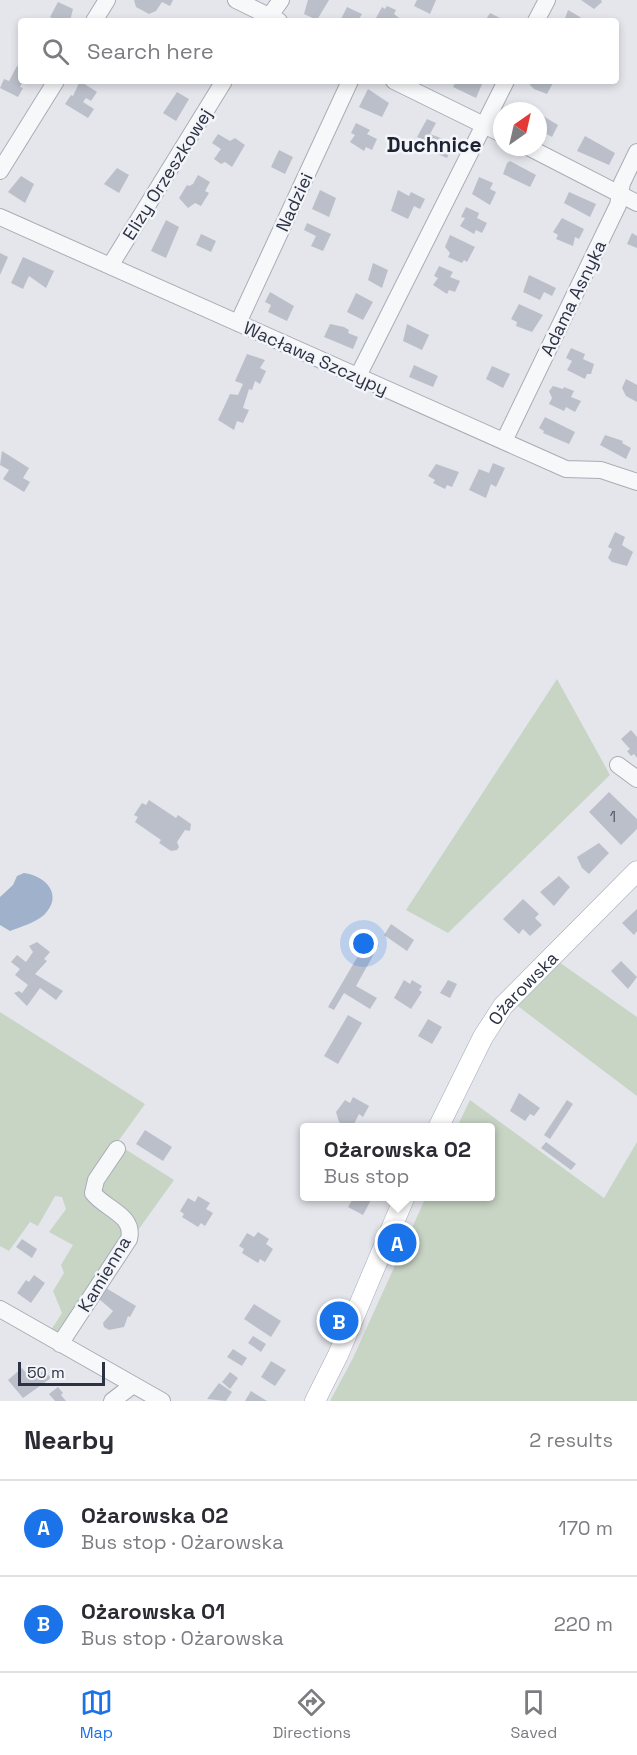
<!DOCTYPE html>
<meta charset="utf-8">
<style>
:root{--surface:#fff;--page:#f7f7f7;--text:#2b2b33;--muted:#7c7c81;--line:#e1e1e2;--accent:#1a73e8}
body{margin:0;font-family:"Space Grotesk",sans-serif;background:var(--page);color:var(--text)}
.compass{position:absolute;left:493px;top:102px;width:54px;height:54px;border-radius:50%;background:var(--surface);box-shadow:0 3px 9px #0003;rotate:34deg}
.scale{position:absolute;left:18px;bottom:15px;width:87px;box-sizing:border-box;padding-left:6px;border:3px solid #2b3244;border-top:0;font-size:16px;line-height:21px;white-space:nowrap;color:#2b3244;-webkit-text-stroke:4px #f4f5f9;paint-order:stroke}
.you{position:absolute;left:364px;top:944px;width:21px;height:21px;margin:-15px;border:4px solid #fff;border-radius:50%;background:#1a73e8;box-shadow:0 0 0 9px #1a73e833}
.badge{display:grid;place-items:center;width:39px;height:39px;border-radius:50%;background:var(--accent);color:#fff;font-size:20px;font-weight:700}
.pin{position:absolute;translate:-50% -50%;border:3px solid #fff;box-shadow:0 2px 6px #0006}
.popup{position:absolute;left:300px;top:1123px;width:195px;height:78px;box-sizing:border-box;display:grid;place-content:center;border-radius:6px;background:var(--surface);filter:drop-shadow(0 2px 4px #0005);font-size:20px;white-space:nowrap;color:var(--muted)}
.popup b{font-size:22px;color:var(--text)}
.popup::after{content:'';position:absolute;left:50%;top:100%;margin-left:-12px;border:12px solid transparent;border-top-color:var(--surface)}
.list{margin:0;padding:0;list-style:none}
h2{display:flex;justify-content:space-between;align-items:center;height:78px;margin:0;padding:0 24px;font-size:26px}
h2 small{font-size:20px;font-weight:400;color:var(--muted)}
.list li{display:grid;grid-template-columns:39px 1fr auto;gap:18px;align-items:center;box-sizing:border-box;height:96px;padding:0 24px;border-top:2px solid var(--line)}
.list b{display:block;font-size:22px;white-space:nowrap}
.list p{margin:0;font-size:20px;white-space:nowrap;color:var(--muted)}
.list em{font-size:20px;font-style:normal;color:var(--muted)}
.icon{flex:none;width:33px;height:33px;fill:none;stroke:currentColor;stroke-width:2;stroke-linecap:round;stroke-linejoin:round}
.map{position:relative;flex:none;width:637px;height:1401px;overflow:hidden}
.search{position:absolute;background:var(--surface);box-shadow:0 3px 9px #0003;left:18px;right:18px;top:18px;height:66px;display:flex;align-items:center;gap:15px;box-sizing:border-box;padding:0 21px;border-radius:6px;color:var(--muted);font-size:22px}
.sheet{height:270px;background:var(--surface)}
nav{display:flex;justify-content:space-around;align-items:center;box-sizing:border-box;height:84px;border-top:2px solid var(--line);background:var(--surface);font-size:16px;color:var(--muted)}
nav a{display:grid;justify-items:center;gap:3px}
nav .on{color:var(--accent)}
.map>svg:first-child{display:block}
.green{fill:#c8d5c5}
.water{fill:#a0b1cb}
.building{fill:#bbbfc9}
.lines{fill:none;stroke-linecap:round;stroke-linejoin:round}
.minor-casing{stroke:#a9acb6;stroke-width:18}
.major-casing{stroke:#a3a9b7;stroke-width:21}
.minor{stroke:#f7f8fa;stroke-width:16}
.major{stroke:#fff;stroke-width:20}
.labels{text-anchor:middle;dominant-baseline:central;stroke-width:5;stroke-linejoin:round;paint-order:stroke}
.number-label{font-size:15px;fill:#4f5565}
.street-label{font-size:18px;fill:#2b3244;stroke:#f4f5f9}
.quarter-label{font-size:21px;font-weight:bold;fill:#1d2335;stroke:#f4f5f9}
</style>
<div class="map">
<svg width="637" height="1401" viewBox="0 0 637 1401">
<rect width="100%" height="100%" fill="#e4e6ec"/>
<!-- green -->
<path class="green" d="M557,679L610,775L448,933L406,910Z
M559,962L637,1017V1096L515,1004Z
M0,1012L145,1104L91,1179L121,1223L123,1242L60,1336L51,1330L62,1313L53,1291L64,1273L61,1265L73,1245L49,1232L66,1209L62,1197L55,1196L38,1226L30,1222L9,1251L0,1246Z
M470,1100L604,1198L637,1142V1401H330L353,1358L426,1197L490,1196V1128L457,1127Z
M125,1149L174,1180L136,1233L101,1195L105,1172Z"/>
<!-- water -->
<path class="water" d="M24,873C46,876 64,895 44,915C35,923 20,927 10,931L0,925V897L13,885L17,876Z"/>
<!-- building -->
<path class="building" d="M134,0H173L170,6L162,2L156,11L149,14L136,7Z
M308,0H329L317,20L304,14Z
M417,0H436L430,14L414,6Z
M581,0H601L602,2L594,9Z
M58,2L73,9L70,21H58L50,17Z
M387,6L396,10L394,14L403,21H379L376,18L382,7L385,9Z
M347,7L362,14L358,21H340Z
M568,10L580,17L584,21H564Z
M490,13L504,20L510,21H485Z
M17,66L21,68V81H26L25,84L22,83L20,87L23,88L18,97L0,88L4,79L9,81Z
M80,81L97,92L91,101L86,98L83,102L94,109L88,118L65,104L71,95L73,96Z
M456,81H481L483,82L476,98L453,87Z
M532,81H554L547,94L534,89L530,85Z
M368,89L389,103L382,117L359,107Z
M177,92L189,99L176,121L163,113Z
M538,113L558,125L552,137L541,131L538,133Z
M427,119L436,123L430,134L454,143L447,158L420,147L424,140L417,137Z
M356,123L370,130L367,134L377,139L372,150L366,147L364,151L350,142L355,135L351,133Z
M218,134L230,141L235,138L245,145L232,167L225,162L221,164L214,159L221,149L212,143Z
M585,136L615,153L609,165L577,151Z
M279,150L293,157L285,174L271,167Z
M510,161L536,175L530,187L503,174L507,163Z
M117,168L129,175L119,193L104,184Z
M198,175L210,182L205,191L209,193L201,206L195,203L188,208L179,198L187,185L189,186L193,184Z
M21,176L34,184L25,203L8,192Z
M479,177L493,183L490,189L496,192L490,205L472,194Z
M320,190L336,198L329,217L312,209Z
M398,190L409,196L411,192L425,199L420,209L414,206L408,219L391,211Z
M569,192L596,204L590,217L564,203Z
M466,207L479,213L477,218L487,223L482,233L476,230L474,234L460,226L465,218L461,217Z
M562,218L584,229L579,239L575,237L573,246L556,239L558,235L553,232Z
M166,220L179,227L166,258L151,251Z
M307,223L331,234L323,251L311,246L316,236L304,230Z
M632,233L637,236V248L627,244Z
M201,234L216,241L211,252L196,245Z
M450,235L475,247L467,262L464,260L462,263L448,257L450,253L445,247Z
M0,253L8,257L0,275Z
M23,257L54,271L46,288L29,276L23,289L11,283Z
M373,263L388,270L382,288L368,280Z
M439,266L453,272L450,277L460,281L455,292L449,290L447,294L433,285L438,278L434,276Z
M529,275L556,288L552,296L544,292L540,300L523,292Z
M270,292L294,306L287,321L268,312L271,305L265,302Z
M356,293L373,302L363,320L347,312Z
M519,304L543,315L532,332L516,326L517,322L511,319Z
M330,324L344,327L349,330L348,333L358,337L353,349L324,337Z
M407,324L429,335L422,350L403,341Z
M571,348L585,354L583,359L594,364L591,374H587L585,379L567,370L572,361L566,358Z
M247,354L265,360L260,368L266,371L260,384L255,381L252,390L249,389L243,408L249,410L243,423L237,421L234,430L218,420L230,394L238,395L243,384L235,381Z
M414,365L438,376L433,387L409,377Z
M492,366L510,374L503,388L486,379Z
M626,379L637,385V402L626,396L622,388Z
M553,386L563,389L564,387L574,391L571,397L581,401L575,412L566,407L564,411L549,404L552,398L549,391Z
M545,417L575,432L569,444L543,433L544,431L539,428Z
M605,435L623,441L622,443L631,448L626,459L600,445Z
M2,451L29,468L23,478L30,482L24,492L3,479L9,470L0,465Z
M493,463L505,468L496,487L491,484L486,498L469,490L479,469L489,473Z
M436,464L459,472L452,487L447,485L445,489L433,483L435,480L428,476Z
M615,532L625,537L622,545L633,552L627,566L612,562L608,558L612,549L608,547Z
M631,730L637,737V758L634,754L631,756L627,751L630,749L621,739Z
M609,792L637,819V829L621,845L589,812Z
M149,800L176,818L178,815L191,824L190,831L185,830L177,842L179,847L177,850L171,851L159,843L161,840L135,822L138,817L134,815L142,803L146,805Z
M599,843L609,853L589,874L582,868L577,857Z
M559,876L570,887L554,906L540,892Z
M523,899L539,914L535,918L542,925L530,936L523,929L519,934L503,919Z
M637,909V931L634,935L622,923Z
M391,924L414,940L407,951L384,935Z
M368,939L379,945L356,986L377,998L370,1009L344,993L334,1010L328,1007Z
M37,942L50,952L44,959L47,961L35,974L63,991L56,1000L40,988L27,1006L14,993L19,991L22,993L28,985L15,975L20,969L11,962L17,955L26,962L33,952L29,946Z
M621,961L637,977L628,989L611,971Z
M404,980L410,984L412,980L422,986L419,990L422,992L411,1009L394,998Z
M448,980L457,984L450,998L440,993Z
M348,1015L362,1023L338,1064L324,1056Z
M428,1019L442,1027L432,1044L418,1036Z
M519,1093L540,1108L534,1116L530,1114L525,1121L510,1111Z
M353,1097L369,1106L363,1117L359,1114L352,1128H349L339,1122L336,1112L345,1100L350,1103Z
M567,1100L573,1104L550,1139L544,1135Z
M145,1130L172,1147L163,1161L136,1144Z
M546,1142L576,1164L571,1170L541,1148Z
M198,1196L210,1203L206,1209L213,1213L205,1226L201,1223L198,1227L182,1217L184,1214L180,1211L188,1198L195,1202Z
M354,1197H364L371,1200L363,1215L348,1207Z
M258,1232L269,1239L266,1244L273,1249L265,1262L260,1259L258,1263L242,1253L244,1249L239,1246L247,1233L254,1237Z
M22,1239L37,1249L32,1258L16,1247Z
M34,1275L45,1283L31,1303L17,1293L26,1280L29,1282Z
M106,1288L136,1306L130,1317L128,1316L124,1327L109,1330L104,1327L103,1323L113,1311L99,1299Z
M254,1304L281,1321L271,1337L244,1319Z
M253,1336L266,1344L261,1352L248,1343Z
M233,1349L247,1358L242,1366L227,1357Z
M271,1361L286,1370L275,1386L261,1377Z
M22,1368L32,1380L44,1370L51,1378L23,1398L8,1380Z
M230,1372L238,1378L230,1389L222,1382Z
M219,1383L232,1392L226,1401L207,1399Z
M58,1387L63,1393L61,1395L66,1401H55L49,1394Z
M251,1391L267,1401H245Z"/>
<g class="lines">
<defs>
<path id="minor" d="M236,0L279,21
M94,21L107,0
M266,21L281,0
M536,21L547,0
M394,81L502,134
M528,147L637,203
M0,171L56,81
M0,217L566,469L601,470L637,482
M110,266L224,81
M238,323L350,81
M358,376L506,81
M504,441L618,205L622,183L637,152
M618,765L637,779
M0,1309L162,1401
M60,1344L129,1239C135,1215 105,1209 93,1193L96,1180L117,1149
M112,1401L133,1385"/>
<g id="major">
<path id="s1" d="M438,1128L483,1037L503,1006L637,871"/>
<path d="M315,1401L338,1355L405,1196"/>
</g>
</defs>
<!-- minor casing -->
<use href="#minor" class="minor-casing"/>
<!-- major casing -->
<use href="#major" class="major-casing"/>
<!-- minor -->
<use href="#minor" class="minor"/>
<!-- major -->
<use href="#major" class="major"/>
</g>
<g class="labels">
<!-- number labels -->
<g class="number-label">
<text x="613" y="816">1</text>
</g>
<!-- street labels -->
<g class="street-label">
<text transform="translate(167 174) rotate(-58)">Elizy Orzeszkowej</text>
<text transform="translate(294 202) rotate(-65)">Nadziei</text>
<text transform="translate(573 298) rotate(-64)">Adama Asnyka</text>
<text transform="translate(316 358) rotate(24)">Wacława Szczypy</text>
<text stroke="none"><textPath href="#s1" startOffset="165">Ożarowska</textPath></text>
<text transform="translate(104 1274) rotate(-59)">Kamienna</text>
</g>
<!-- quarter labels -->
<g class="quarter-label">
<text x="434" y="144">Duchnice</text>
</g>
</g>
</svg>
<svg class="compass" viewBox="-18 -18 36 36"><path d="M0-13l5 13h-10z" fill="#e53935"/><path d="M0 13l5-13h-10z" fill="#7c7c81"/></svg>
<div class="scale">50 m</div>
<div class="you"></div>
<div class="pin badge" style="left:397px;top:1243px">A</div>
<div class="popup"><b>Ożarowska 02</b>Bus stop</div>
<div class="pin badge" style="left:339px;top:1321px">B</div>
<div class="search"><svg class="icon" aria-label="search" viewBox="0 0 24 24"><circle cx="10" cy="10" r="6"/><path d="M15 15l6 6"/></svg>Search here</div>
</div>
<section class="sheet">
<h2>Nearby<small>2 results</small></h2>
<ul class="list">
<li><span class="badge">A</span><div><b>Ożarowska 02</b><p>Bus stop · Ożarowska</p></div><em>170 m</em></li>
<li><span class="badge">B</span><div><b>Ożarowska 01</b><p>Bus stop · Ożarowska</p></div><em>220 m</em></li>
</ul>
</section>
<nav>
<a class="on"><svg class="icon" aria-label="map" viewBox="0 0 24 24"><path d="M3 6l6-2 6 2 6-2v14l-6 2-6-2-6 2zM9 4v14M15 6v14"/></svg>Map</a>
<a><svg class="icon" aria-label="directions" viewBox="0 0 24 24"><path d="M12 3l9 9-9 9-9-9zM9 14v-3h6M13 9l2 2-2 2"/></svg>Directions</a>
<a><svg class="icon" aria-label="saved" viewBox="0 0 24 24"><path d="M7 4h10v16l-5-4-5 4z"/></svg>Saved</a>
</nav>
